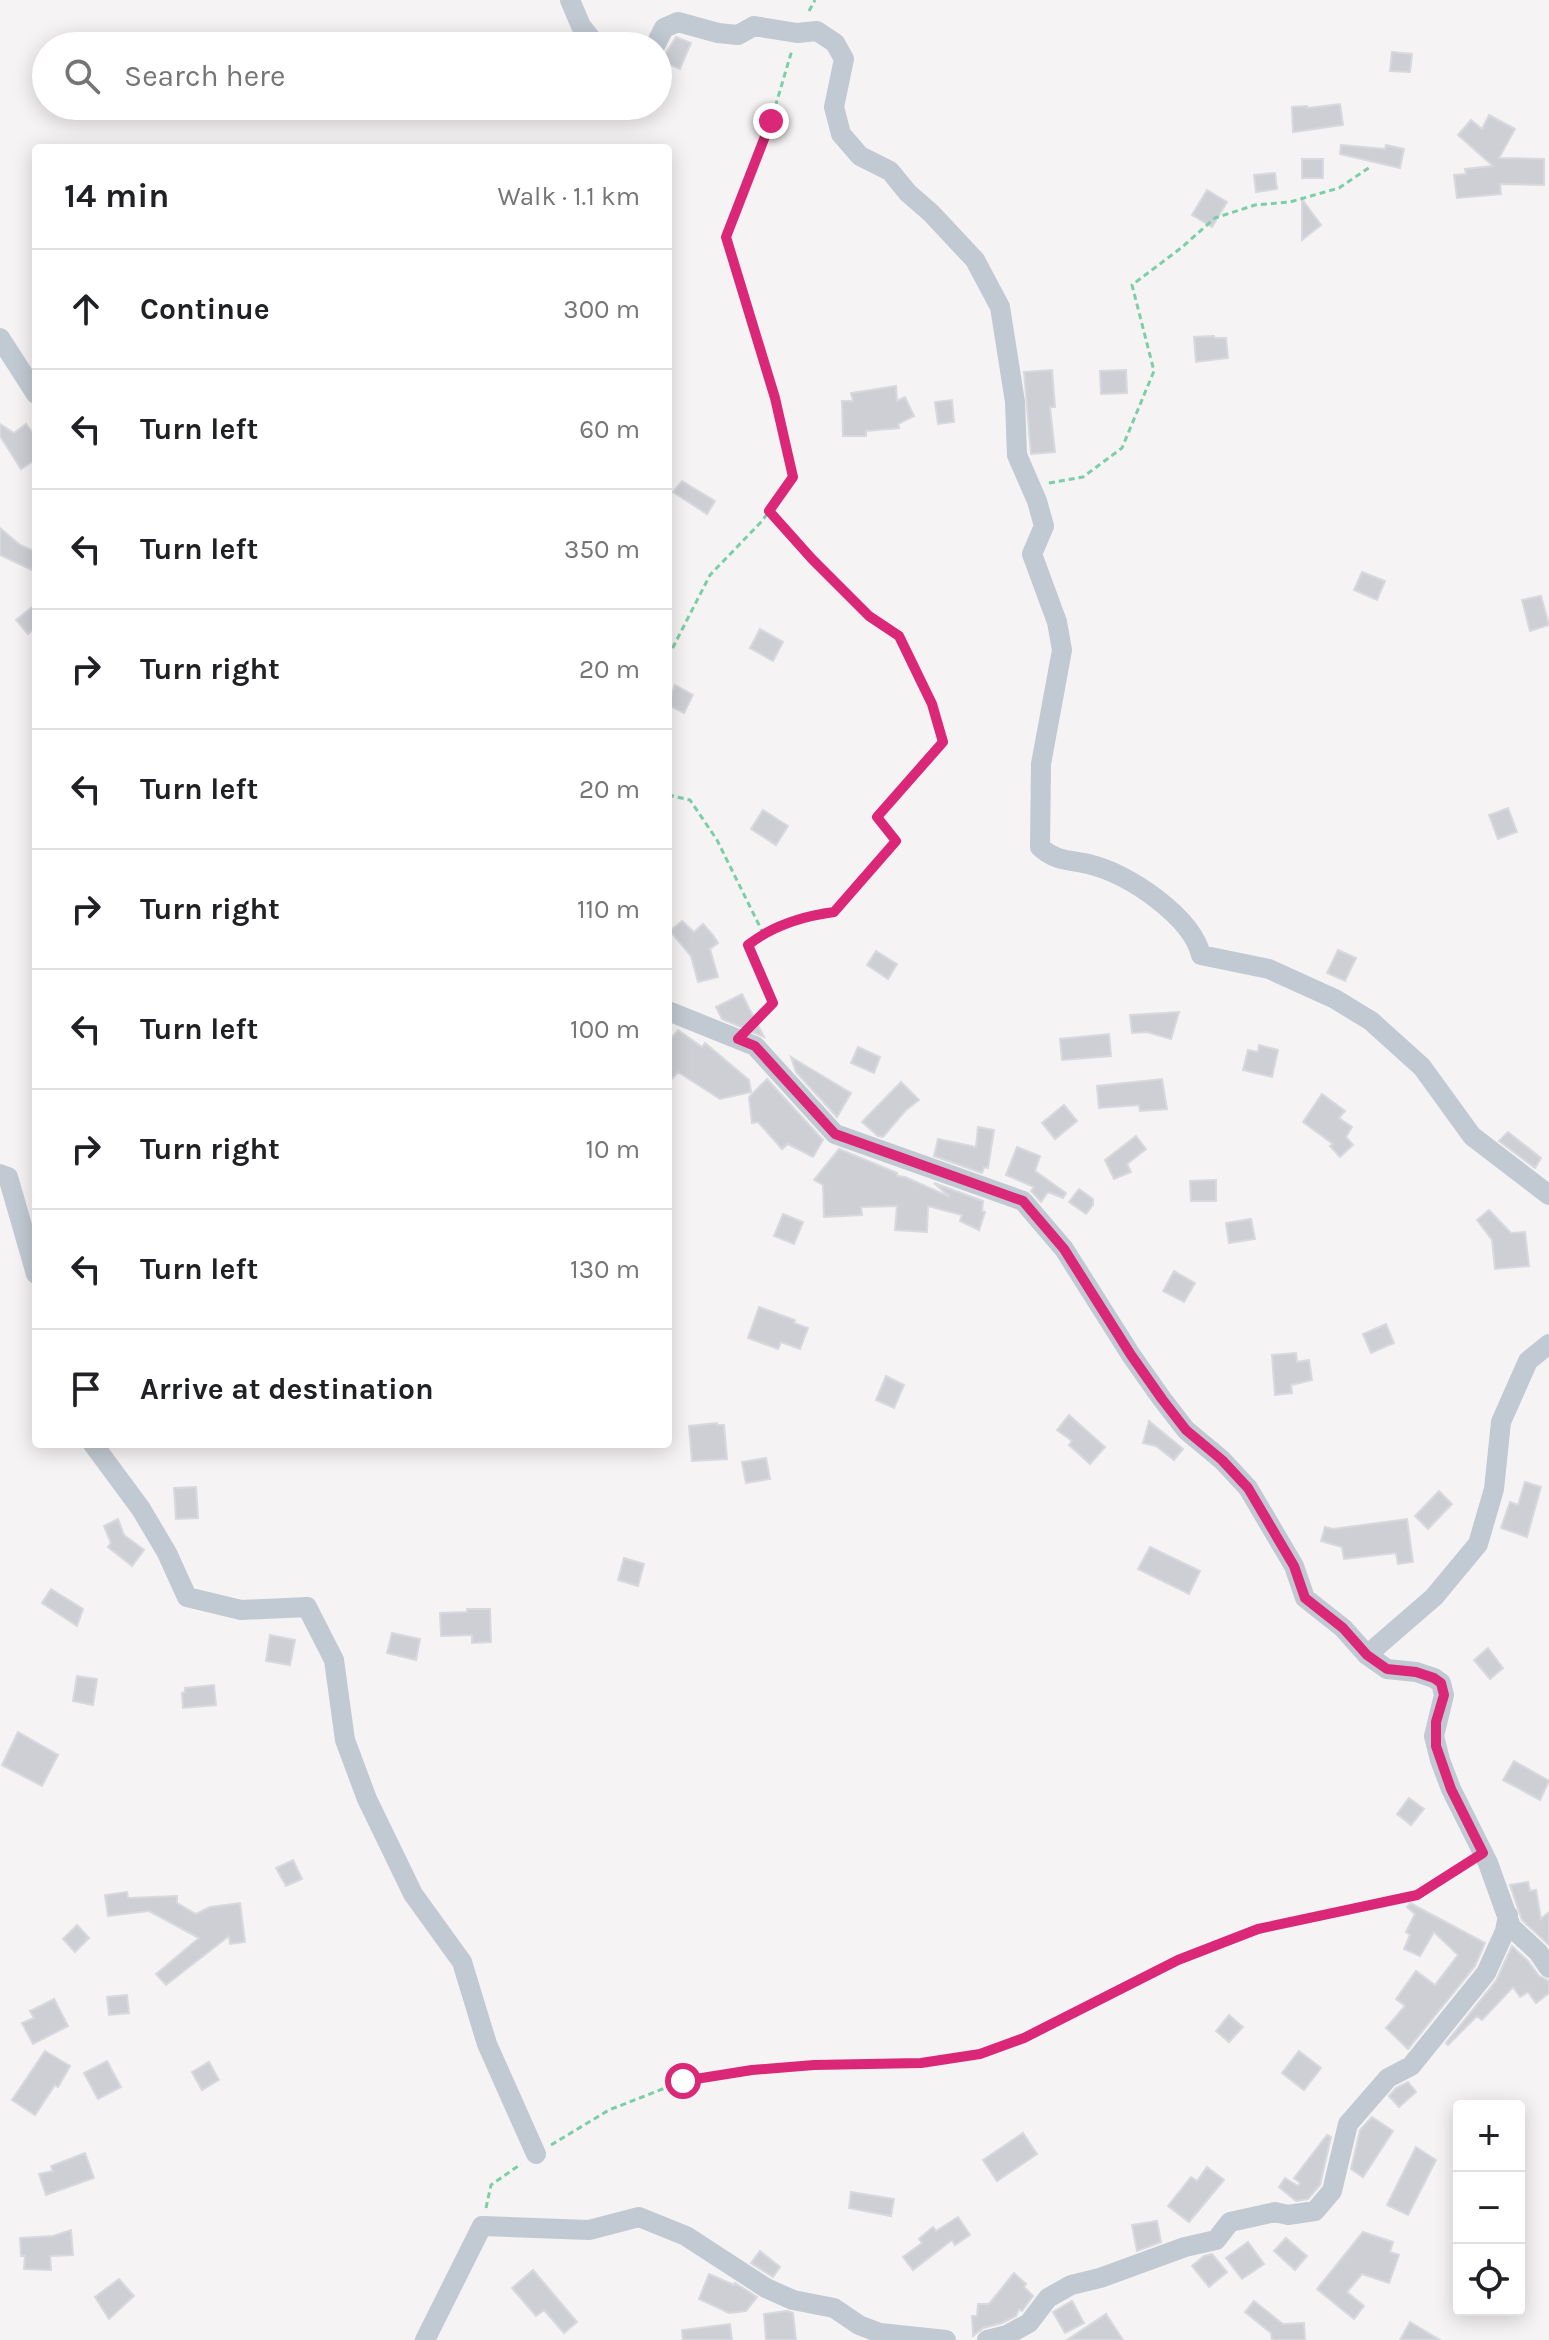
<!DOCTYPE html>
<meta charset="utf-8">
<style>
:root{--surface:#fff;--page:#f6f6f6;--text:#202124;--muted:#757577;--line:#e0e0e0}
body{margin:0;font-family:Karla,sans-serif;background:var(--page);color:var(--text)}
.controls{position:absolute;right:24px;bottom:24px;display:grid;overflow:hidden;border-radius:8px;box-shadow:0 4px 20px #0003}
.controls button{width:72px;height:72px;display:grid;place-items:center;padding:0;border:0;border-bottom:2px solid var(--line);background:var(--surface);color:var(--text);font:40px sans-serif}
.stop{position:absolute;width:24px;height:24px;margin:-18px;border:6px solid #db2777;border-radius:50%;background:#fff}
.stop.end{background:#db2777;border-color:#fff;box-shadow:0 2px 8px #0008}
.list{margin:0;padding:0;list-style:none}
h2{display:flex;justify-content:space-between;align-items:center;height:104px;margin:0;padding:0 32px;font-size:34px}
h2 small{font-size:26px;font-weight:400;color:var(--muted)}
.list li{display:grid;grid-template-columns:52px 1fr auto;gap:24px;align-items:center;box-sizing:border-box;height:120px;padding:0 32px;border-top:2px solid var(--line)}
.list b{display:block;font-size:30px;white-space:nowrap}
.list em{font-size:26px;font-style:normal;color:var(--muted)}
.icon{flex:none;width:44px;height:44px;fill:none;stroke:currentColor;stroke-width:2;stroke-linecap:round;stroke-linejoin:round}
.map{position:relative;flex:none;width:1549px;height:2340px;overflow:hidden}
.search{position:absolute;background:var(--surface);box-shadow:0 4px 20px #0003;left:32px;top:32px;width:640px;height:88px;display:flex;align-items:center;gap:20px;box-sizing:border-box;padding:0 28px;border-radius:44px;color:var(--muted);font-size:30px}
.panel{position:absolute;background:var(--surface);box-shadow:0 4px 20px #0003;left:32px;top:144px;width:640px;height:1304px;border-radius:8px}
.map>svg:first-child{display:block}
.building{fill:#cdcfd5;stroke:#d7d9de;stroke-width:2}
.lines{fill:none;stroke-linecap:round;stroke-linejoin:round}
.path{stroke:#7bcfa8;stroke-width:3;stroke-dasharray:6 4;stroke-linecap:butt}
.minor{stroke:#c1c9d2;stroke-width:20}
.route{stroke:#db2777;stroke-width:10}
</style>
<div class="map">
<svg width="1549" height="2340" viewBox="0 0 1549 2340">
<rect width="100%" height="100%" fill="#f5f3f3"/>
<!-- building -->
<path class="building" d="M676,37L691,43L680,69L661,61Z
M1392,52L1412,54L1410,72L1390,71Z
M1340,104L1343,125L1293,132L1292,107L1307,106V108Z
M1489,115L1515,129L1499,158L1544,159V185L1500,184L1501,194L1457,198L1454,175L1466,174L1465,169L1493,166L1458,135L1471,120L1482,129Z
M1341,145L1385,149L1386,145L1404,149L1400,168L1340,154Z
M1302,159H1323V178H1302Z
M1275,173L1277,189L1256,192L1254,175Z
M1207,190L1227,202L1212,227L1192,215Z
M1302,199L1321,225L1302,240Z
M1214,336L1215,338H1226L1228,358L1196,362L1194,337Z
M1052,370L1055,407H1050L1055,452L1031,454L1024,372Z
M1126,370L1127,393L1101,394L1100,371Z
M896,386L897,401L905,397L914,416L898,424L899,428L866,431V436H843L842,401H853L851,393Z
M952,400L954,422L938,424L935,402Z
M0,424L14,433L26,424L36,437V459L21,469L0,436Z
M682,481L715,501L707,514L673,492Z
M0,528L20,545L36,552L32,570L0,555Z
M1362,572L1385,581L1377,600L1354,590Z
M1541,596L1549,625L1530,631L1522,600Z
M36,604V627L28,634L16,620Z
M760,629L783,642L773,661L750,648Z
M675,685L693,695L684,713L668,705Z
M1508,808L1517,832L1498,839L1489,815Z
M763,810L788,826L776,845L751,829Z
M682,921L694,932L703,924L713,935L718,943L710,949L718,977L698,982L691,956L670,931Z
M1338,950L1356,958L1345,981L1327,973Z
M876,951L897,964L888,979L867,965Z
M742,994L750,1010L764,1037L722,1019L716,1007Z
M1179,1012L1171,1039L1147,1032L1132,1033L1130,1015Z
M678,1030L702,1047L705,1043L749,1080L751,1092L720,1099L678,1072L668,1083V1042Z
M1109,1034L1111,1056L1062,1060L1060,1039Z
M1259,1045L1278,1050L1272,1077L1243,1070L1248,1050L1258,1052Z
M858,1047L880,1057L874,1073L851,1063Z
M791,1057L851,1093L837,1117L796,1072Z
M767,1079L823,1140L813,1157L788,1144L782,1149L758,1122L752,1123L749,1097Z
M1162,1079L1167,1109L1140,1111L1139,1105L1099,1108L1097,1086Z
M901,1082L919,1100L905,1111L883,1137L878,1136L862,1122Z
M1322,1094L1345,1111L1339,1118L1352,1127L1346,1137L1353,1145L1340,1157L1330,1146L1333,1144L1303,1122Z
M1064,1105L1077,1121L1055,1139L1042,1123Z
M978,1127L994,1130L988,1168L984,1167L982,1173L934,1156L938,1139L976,1147Z
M1508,1132L1541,1158L1535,1168L1499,1141Z
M1136,1136L1146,1149L1127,1164L1131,1172L1114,1179L1105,1160Z
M1017,1147L1040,1156L1035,1171L1066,1193L1063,1198L1048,1192L1041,1202L1031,1191L1034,1187L1006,1175Z
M839,1149L897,1173V1176L905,1177L950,1197L934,1183L983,1201L982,1211L985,1212L979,1230L960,1221L962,1215L928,1206L927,1232L895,1230L897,1206L861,1207L862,1215L824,1217L823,1185L814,1180Z
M1216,1180V1201H1191L1190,1181Z
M1079,1189L1093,1199V1205L1086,1214L1069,1202Z
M1489,1210L1511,1233L1525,1232L1529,1266L1495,1269L1492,1240L1477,1220Z
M783,1214L803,1222L794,1244L774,1236Z
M1251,1219L1255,1239L1229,1243L1226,1223Z
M1174,1271L1195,1283L1184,1302L1163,1291Z
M759,1307L795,1320L794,1323L808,1328L800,1349L781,1342L778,1349L748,1338Z
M1386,1324L1394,1343L1371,1353L1363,1334Z
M1296,1353L1297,1362L1309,1360L1312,1380L1291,1385L1292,1393L1275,1395L1272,1355Z
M886,1376L904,1385L894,1408L876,1400Z
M1069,1415L1105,1447L1090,1464L1069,1445L1072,1441L1057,1430Z
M1149,1421L1183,1449L1174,1460L1156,1446L1143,1443Z
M717,1423V1425H724L727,1459L692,1461L689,1426Z
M766,1458L770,1479L746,1483L742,1462Z
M1525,1482L1541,1487L1527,1537L1501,1528L1510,1502L1518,1505Z
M196,1487L198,1518L176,1519L174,1488Z
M1439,1491L1452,1504L1428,1529L1415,1516Z
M118,1519L124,1535L144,1550L132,1566L108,1547L111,1543L104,1526Z
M1407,1519L1413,1562L1398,1564L1396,1553L1344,1559L1342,1547L1321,1541L1325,1527L1333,1529Z
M1150,1547L1200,1571L1189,1594L1138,1569Z
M624,1558L644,1564L638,1586L618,1580Z
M51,1589L83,1609L77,1626L42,1603Z
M467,1609H490L491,1642L472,1643V1635L441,1636L440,1613L467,1612Z
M392,1633L420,1639L416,1660L387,1653Z
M270,1635L295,1640L290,1665L266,1661Z
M1488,1648L1503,1668L1490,1679L1474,1660Z
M77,1676L97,1679L93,1705L73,1701Z
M214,1685L216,1705L183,1708L182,1693L185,1692V1688Z
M18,1732L58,1755L42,1786L2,1765Z
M1514,1761L1549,1781L1540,1800L1503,1780Z
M1409,1798L1424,1809L1411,1825L1397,1814Z
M293,1860L302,1879L286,1886L276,1868Z
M1528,1882L1530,1891L1536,1890L1541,1919L1549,1912V1945L1522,1920L1510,1885Z
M127,1892L128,1898L177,1896V1903L196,1914L210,1907L240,1903L245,1942L230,1944L229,1936L166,1985L156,1974L199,1938L149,1911L108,1916L105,1895Z
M1410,1903L1485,1943L1475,1966L1408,2049L1386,2028L1405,2006L1396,1999L1416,1971L1435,1985L1458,1955L1434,1932L1420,1956L1404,1949L1410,1935L1406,1932L1415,1914L1407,1907Z
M77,1925L89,1938L75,1952L63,1939Z
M1512,1946L1528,1961L1539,1976L1549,1981V1993L1536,2003L1528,1992L1520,1997L1513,1987L1482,2020L1477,2016L1448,2045L1446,2043L1496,1981Z
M127,1995L129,2013L109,2015L107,1997Z
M54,1999L68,2026L33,2044L22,2023L34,2018L30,2011Z
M1229,2015L1243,2027L1229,2042L1216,2031Z
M45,2051L70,2066L58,2087L55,2085L35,2115L12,2100Z
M1299,2051L1321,2068L1304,2090L1282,2073Z
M107,2061L121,2087L98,2099L84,2073Z
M209,2062L219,2080L202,2090L192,2072Z
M1408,2082L1416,2092L1399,2107L1389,2096L1396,2088Z
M1372,2117L1393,2131L1363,2177L1351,2169L1360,2130Z
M1023,2133L1037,2154L997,2181L983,2160Z
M1327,2135L1331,2137L1320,2185L1308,2199L1296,2201L1279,2187L1285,2178L1298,2186L1300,2183L1294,2178Z
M1416,2147L1436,2160L1408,2215L1387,2205Z
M85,2153L94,2178L46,2195L39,2174L53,2171L51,2166Z
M1207,2167L1224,2180L1189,2222L1168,2206L1191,2177L1197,2181Z
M851,2192L894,2199L891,2216L849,2208Z
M958,2217L970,2235L955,2245L952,2240L913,2270L903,2257L922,2243L919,2239L933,2227L936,2231Z
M1157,2221L1161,2242L1137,2251L1132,2225Z
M71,2230L73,2255L50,2256L51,2270L24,2269L25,2256H21L20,2238L53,2236Z
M1363,2232L1393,2242L1390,2252L1399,2255L1389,2283L1362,2274L1347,2292L1364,2306L1354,2319L1317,2289Z
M1286,2238L1307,2256L1295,2270L1274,2251Z
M1248,2242L1264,2264L1242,2279L1226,2258Z
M760,2251L780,2267L773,2277L751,2263Z
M1212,2254L1227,2272L1209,2287L1192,2266L1204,2256Z
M533,2270L577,2322L564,2333L544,2310L536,2316L512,2288Z
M1014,2273L1026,2284L1024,2287L1033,2296L1022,2311L1019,2309L1016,2316L1002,2323L983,2328L973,2336L972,2316H977L978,2304H989Z
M709,2274L734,2285L735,2283L757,2297L746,2311L729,2313L699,2299Z
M119,2279L134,2296L109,2319L95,2297Z
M1072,2301L1084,2323L1065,2333L1053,2312Z
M1254,2301L1283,2324L1304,2323L1305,2340H1272L1271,2333L1245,2312Z
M787,2311L793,2313L796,2340H766L764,2314Z
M1106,2314L1123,2340H1067Z
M1410,2322L1440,2340H1400Z
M730,2324L732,2340H683L682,2330Z"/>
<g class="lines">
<!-- path -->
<path class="path" d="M809,11L815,0
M1049,483L1083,477L1122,448L1154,371L1132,285L1181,248L1215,218L1255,205L1290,202L1339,188L1370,167
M668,657L710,575L762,521L793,477L775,398L726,237L771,121L792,50
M668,795L690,800L717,840L763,933L748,945L773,1003L753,1023
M763,933L812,915L834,912L896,841L877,817L943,742L932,704L899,636L869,616L812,559L769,511
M551,2145L609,2110L683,2081L752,2070L814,2065L921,2063L980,2054L1024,2038L1178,1960L1258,1929L1417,1895L1467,1863
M486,2208L491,2185L521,2164"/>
<!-- minor -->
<path class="minor" d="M570,0L581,26L597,46
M655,46L664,28L678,22L718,33L738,35L754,26L797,33L817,31L835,43L844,59L834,107L841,134L860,156L890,171L908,193L931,213L975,260L1000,307L1015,402L1017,455L1037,501L1044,526L1032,554L1057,622L1062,650L1041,764L1040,847C1058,863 1070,859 1092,865C1129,874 1192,917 1201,955L1269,969L1335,999L1371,1021L1422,1067L1472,1136L1549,1195
M0,338L36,394
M668,1011L755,1046L835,1134L1023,1201L1064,1249L1131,1355L1162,1399L1186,1430L1222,1460L1248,1488L1294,1566L1305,1598L1343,1628L1367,1655L1387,1669L1416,1672L1434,1678L1441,1683L1444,1695L1434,1736L1440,1760L1451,1789L1488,1863L1511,1927L1538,1952L1549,1968
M0,1174L8,1177L36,1274
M93,1444L141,1509L167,1553L187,1597L241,1610L307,1607L334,1660L345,1740L367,1799L413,1894L462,1962L487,2044L536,2154
M1367,1655L1434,1597L1478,1544L1494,1489L1501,1422L1528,1361L1549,1344
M425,2340L482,2226L589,2230L639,2217L686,2236L766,2288L793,2300L834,2308L859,2325L880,2333L946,2340
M987,2340L1007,2335L1029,2323L1048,2298L1071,2285L1100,2278L1185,2247L1216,2240L1230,2222L1275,2212L1288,2215L1315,2211L1332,2191L1348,2124L1388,2078L1411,2066L1486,1973L1505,1931L1508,1915"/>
</g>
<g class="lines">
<!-- route -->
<path class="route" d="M683,2081L752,2070L814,2065L921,2063L980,2054L1024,2038L1178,1960L1258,1929L1417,1895L1483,1853L1451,1789L1436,1746V1722L1444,1695L1441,1683L1434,1678L1416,1672L1387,1669L1367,1655L1343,1628L1305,1598L1294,1566L1248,1488L1222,1460L1186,1430L1162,1399L1131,1355L1064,1249L1023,1201L835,1134L755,1046L738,1039L773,1003L748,945C772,926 804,916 834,912L896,841L877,817L943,742L932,704L899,636L869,616L812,559L769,511L793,477L775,398L726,237L771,121"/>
</g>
</svg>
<div class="controls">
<button>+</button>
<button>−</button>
<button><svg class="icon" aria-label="locate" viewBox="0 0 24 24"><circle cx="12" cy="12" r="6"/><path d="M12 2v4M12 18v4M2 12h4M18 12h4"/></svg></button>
</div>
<div class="stop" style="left:683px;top:2081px"></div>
<div class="stop end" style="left:771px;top:121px"></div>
<div class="search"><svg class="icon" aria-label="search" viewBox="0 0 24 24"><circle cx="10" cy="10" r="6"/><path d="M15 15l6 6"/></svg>Search here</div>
<section class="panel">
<h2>14 min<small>Walk · 1.1 km</small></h2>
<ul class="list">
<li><svg class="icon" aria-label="ahead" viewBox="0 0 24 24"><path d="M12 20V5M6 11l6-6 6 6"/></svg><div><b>Continue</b></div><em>300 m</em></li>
<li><svg class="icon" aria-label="left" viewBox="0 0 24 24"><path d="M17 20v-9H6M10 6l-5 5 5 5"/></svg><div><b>Turn left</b></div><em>60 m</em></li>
<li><svg class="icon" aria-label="left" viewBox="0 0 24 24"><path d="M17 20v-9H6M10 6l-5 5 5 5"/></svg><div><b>Turn left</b></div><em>350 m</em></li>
<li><svg class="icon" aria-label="right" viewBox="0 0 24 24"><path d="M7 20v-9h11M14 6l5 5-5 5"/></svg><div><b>Turn right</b></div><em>20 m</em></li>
<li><svg class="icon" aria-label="left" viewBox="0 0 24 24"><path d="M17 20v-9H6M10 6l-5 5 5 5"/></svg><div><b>Turn left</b></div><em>20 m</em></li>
<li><svg class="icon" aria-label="right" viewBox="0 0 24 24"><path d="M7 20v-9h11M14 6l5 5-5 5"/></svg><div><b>Turn right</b></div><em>110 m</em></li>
<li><svg class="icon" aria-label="left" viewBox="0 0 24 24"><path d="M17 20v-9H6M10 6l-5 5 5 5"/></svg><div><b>Turn left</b></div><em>100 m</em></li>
<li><svg class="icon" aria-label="right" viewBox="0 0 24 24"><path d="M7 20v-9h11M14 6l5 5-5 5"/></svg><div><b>Turn right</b></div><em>10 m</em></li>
<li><svg class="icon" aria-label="left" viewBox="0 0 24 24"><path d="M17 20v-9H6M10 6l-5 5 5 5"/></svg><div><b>Turn left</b></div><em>130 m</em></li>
<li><svg class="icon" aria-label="arrive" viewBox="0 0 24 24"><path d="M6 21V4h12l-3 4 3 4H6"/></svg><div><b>Arrive at destination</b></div></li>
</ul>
</section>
</div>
